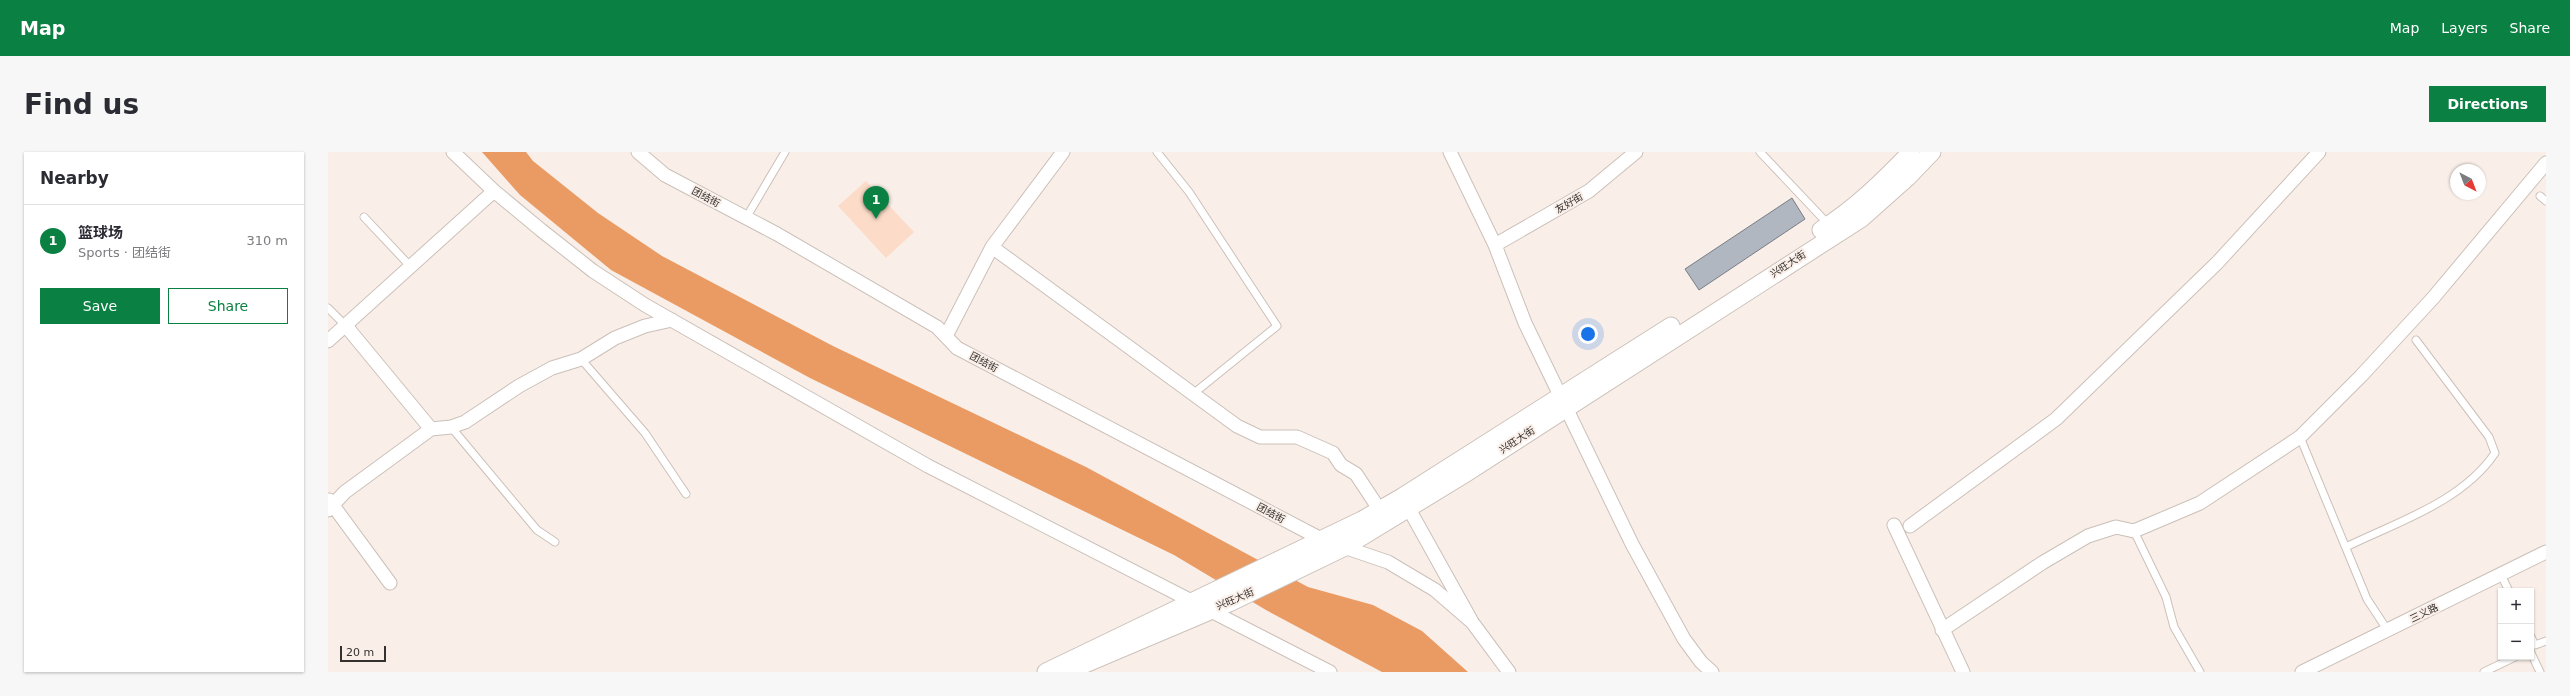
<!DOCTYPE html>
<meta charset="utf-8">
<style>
:root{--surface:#fff;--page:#f7f7f7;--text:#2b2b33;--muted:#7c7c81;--line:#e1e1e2;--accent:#0b8043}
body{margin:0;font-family:"DejaVu Sans","Noto Sans SC",sans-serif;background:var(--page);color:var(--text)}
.controls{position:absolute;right:12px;bottom:12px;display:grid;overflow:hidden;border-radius:0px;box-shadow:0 1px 3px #0004}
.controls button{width:36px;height:36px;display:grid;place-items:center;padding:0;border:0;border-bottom:1px solid var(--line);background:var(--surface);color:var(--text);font:20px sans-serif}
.compass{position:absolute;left:2122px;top:12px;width:36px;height:36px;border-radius:50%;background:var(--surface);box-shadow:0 1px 3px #0004;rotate:138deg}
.scale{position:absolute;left:12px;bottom:10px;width:46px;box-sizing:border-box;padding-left:4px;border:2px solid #35312e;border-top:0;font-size:11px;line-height:14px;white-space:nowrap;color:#35312e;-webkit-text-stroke:3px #faefe8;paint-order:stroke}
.you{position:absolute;left:1260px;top:182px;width:14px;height:14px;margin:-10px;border:3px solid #fff;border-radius:50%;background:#1a73e8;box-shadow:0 0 0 6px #1a73e833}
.badge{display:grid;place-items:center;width:26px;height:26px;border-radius:50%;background:var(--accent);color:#fff;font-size:13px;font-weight:700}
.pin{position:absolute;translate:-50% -33px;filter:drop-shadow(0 1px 2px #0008)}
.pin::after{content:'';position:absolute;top:21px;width:14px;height:12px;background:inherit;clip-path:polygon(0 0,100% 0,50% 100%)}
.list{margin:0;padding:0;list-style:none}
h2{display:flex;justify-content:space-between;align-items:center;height:52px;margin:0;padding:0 16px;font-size:17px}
h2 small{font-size:13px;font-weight:400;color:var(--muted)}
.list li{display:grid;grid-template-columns:26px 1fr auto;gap:12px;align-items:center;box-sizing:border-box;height:72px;padding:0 16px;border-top:1px solid var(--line)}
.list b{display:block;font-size:15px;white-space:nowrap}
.list p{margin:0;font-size:13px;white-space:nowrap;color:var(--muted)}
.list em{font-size:13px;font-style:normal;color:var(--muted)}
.actions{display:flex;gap:8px;padding:12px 16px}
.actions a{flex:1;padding:9px 0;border:1px solid var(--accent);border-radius:0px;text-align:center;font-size:14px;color:var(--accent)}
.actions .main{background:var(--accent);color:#fff}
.map{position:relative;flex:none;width:2218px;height:520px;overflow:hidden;border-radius:0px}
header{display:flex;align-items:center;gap:24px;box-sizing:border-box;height:56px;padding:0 20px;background:var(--accent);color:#fff}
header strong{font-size:19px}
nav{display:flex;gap:22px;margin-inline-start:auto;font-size:14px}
.intro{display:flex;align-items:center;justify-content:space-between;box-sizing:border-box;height:96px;padding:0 24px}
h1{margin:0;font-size:28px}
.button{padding:10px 18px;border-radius:0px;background:var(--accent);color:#fff;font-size:14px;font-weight:700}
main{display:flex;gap:24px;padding:0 24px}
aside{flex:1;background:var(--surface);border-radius:0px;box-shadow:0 1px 3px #0004}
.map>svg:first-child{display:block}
.pitch{fill:#fcdcc8}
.water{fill:#ea9b64}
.building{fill:#b0b7c1;stroke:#777d86}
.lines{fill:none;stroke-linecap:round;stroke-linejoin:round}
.service-casing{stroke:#cbc0b9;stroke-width:9}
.minor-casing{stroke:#cbc0b9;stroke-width:15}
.tertiary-casing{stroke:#cbc0b9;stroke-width:19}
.service{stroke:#fff;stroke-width:7}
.minor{stroke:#fff;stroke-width:13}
.tertiary{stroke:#fff;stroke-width:17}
.labels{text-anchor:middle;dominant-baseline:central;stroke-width:4;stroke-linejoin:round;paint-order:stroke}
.street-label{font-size:10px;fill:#35312e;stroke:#faefe8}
</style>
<header>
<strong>Map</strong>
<nav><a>Map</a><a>Layers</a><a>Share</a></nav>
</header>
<div class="intro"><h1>Find us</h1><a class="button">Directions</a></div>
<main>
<aside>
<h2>Nearby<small></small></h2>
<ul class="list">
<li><span class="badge">1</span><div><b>篮球场</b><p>Sports · 团结街</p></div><em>310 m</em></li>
</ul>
<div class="actions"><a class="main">Save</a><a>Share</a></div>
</aside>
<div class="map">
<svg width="2218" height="520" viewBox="0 0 2218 520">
<rect width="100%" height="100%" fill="#faefe8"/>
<!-- pitch -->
<path class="pitch" d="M538,29L586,80L558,106L510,54Z"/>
<!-- water -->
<path class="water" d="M154,0H198L205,9L270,61L334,104L505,194L758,315L980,435L1045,453L1094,479L1140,520H1054L938,458L846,403L482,226L283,118L192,43Z"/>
<!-- building -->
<path class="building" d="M1464,46L1477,67L1371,138L1357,117Z"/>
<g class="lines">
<defs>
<path id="service" d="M829,0L861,40L949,174L865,242
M1432,0L1501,73
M2212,44L2218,49
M36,65L83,115
M418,66L457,0
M0,156L18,174
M253,207L317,281L358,342
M123,275L209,378L227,390
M1972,285L2039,447L2060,479
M1806,379L1838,445L1846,475L1872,520
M2018,395C2069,370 2134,350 2167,301L2161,285L2088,188
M2173,423L2181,439
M2203,485L2207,493L2218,489
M2203,501L2212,520
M2156,520L2187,505"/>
<path id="minor" d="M125,0L166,39L213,78L265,119L317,153L600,314L1002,520
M310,0L337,23L449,82L609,175L629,196L995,388L1060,410L1107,438L1144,470
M1122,0L1167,93L1197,171L1304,392L1356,487L1373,510L1384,520
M1167,93L1261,39L1308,0
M664,95L909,274L932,285H969L1005,301L1013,313L1028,322L1057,366
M18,174L103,277
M618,184L664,95L735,0
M0,189L166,39
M1,348L62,431
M1076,348L1144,470L1181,520
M0,358L17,340L103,277L123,275L137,270L191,234L224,216L253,207L287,186L317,174L344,168
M1566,373L1635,520
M1582,374L1728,267L1889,111L1991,0
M1614,478L1714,411L1760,384L1788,375L1806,379L1872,351L1972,285L2033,224L2105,146L2218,11
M1974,520L2218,400"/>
<path id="tertiary" d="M1493,78C1528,56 1555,29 1583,0
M718,520L1034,368L1074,345L1343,174
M738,520L901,451L1017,395L1135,323L1534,66L1579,26L1604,0"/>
</defs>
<!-- service casing -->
<use href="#service" class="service-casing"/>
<!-- minor casing -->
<use href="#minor" class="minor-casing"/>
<!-- tertiary casing -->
<use href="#tertiary" class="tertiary-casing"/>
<!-- service -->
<use href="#service" class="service"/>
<!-- minor -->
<use href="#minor" class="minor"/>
<!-- tertiary -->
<use href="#tertiary" class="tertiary"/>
</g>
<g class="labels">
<!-- street labels -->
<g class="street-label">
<text transform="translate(378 45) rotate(28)">团结街</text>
<text transform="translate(1241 51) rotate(-30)">友好街</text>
<text transform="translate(1460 112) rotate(-33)">兴旺大街</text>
<text transform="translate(656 210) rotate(28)">团结街</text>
<text transform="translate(1189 288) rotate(-33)">兴旺大街</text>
<text transform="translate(943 361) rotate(28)">团结街</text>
<text transform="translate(907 447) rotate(-23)">兴旺大街</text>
<text transform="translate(2096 461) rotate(-26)">三义路</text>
</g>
</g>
</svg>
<div class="controls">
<button>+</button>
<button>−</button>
</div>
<svg class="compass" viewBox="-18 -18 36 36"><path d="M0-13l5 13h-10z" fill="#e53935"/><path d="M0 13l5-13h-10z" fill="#7c7c81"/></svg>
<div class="scale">20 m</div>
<div class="you"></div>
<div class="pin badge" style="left:548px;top:67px">1</div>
</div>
</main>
